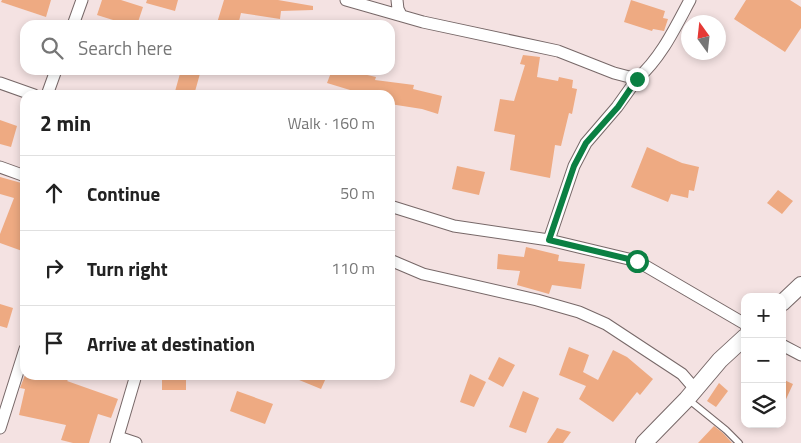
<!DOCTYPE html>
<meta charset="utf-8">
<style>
:root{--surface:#fff;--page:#f6f6f6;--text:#222;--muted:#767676;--line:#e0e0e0}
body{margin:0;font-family:"Titillium Web",sans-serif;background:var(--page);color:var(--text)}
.controls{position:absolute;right:15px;bottom:15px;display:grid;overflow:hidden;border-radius:10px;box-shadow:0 2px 8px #0003}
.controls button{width:45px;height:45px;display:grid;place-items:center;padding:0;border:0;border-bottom:1px solid var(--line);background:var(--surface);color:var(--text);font:25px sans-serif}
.compass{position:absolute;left:681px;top:15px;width:45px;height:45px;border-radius:50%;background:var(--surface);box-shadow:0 2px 8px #0003;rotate:345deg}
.stop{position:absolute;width:15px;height:15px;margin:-11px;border:4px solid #0b8043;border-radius:50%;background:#fff}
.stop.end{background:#0b8043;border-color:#fff;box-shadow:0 1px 5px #0008}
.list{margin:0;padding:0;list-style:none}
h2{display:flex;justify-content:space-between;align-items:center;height:65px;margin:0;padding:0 20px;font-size:21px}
h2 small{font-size:16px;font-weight:400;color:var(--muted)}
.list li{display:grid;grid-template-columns:32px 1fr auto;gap:15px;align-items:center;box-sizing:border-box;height:75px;padding:0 20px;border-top:1px solid var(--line)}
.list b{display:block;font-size:19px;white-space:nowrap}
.list em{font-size:16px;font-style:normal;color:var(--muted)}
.icon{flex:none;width:28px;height:28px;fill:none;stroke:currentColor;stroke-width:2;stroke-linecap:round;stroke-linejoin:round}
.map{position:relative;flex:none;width:801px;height:443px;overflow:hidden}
.search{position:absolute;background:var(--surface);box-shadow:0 2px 8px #0003;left:20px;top:20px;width:375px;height:55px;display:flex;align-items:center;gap:12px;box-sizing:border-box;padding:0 18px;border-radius:15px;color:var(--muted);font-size:19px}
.panel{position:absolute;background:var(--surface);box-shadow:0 2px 8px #0003;left:20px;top:90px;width:375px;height:290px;border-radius:15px}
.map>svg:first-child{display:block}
.building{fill:#eeaa82}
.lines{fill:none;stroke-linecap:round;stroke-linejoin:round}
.lane-casing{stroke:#776868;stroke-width:8}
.street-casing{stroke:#776868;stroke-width:13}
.secondary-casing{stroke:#776868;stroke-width:18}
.lane{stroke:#fff;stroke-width:5.5}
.street{stroke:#fff;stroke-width:11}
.secondary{stroke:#fff;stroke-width:16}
.route{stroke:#0b8043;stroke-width:6}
</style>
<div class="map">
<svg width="801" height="443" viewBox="0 0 801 443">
<rect width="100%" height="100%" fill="#f4e2e2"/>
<!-- building -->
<path class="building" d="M2,0H51L46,17L1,2Z
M102,0H121L143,7L137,25H129L97,15Z
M147,0H178L175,11L146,3Z
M224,0H278L313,6V10L281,11L280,19L241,13L238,25H223L217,23Z
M631,0L665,11L663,18L668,19L664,31L653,29L652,31L624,22Z
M746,0H790L801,7V28L785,52L734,19Z
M523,55L540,57L537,77L558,81L559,77L573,80L572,88L577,89L572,114L569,113L561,146L555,145L550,178L510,170L515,135L494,131L500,99L514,101L525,65L520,64Z
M181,70H201L194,95H174Z
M332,70H350V71L376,77L375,80L414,85L413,89L442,96L438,114L422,109L390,104V95H366L350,92V90L327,83Z
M0,120L17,126L11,147L0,144Z
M647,147L682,163L699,167L694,191L689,190L688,198L671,194L668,202L631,187Z
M457,166L485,172L479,195L452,189Z
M0,177L25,184V252L0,243V234L14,198L0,194Z
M778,190L793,201L782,214L767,203Z
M526,247L559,255L558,261L585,264L581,289L552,285L549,294L517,285L520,271L497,269L498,254L524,257Z
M0,304L13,308L7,328L0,326Z
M569,347L589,355L583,372L598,380L613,350L627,357L653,379L640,395L637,392L613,422L579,399L586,386L559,375Z
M499,357L515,365L503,387L488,379Z
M470,374L486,382L474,407L460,402Z
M25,375H49L68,380L67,381L118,399L111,418L98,414L89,443H73L61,440L66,425L19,415L25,389L20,388Z
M162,375H186V390H162Z
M287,375H318L326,378L321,389Z
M782,379L793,384L782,408Z
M719,383L728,391L716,407L707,401Z
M237,391L273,404L265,424L230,411Z
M523,391L539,398L526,433L509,427Z
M714,426L723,433L732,443H698Z
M557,428L571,432L563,443H547Z"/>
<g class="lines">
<defs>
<path id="lane" d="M689,400L726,430L739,443"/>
<path id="street" d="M346,0L423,22L558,51L614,73L637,79C661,58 675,28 690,0
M397,0L398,9L401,15
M73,25L82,0
M0,83L34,95
M47,95L56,70
M0,167L25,176
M390,206L454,226L549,240L637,261L745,324
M549,240L574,166L586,143L617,107L637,79
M390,260L423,274L537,300L579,312L606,324L682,374L695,389
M782,345L801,355
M0,428L25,349
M118,437L136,443
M116,443L136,375"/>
<path id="secondary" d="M782,303L801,285
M644,443L687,399L720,360L745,337"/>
</defs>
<!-- lane casing -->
<use href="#lane" class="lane-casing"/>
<!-- street casing -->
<use href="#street" class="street-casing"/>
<!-- secondary casing -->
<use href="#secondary" class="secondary-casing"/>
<!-- lane -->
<use href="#lane" class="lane"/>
<!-- street -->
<use href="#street" class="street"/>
<!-- secondary -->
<use href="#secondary" class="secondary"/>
</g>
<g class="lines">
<!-- route -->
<path class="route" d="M637,261L549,240L574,166L586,143L618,107L637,79"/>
</g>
</svg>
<div class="controls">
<button>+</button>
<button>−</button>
<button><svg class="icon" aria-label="layers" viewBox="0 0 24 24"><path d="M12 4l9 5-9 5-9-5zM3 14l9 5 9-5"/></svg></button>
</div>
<svg class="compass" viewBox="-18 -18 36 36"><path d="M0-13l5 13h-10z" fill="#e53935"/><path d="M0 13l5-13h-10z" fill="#767676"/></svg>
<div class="stop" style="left:637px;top:261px"></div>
<div class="stop end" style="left:637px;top:79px"></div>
<div class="search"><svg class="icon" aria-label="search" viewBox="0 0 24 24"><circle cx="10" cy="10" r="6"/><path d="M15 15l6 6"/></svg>Search here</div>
<section class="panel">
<h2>2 min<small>Walk · 160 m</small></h2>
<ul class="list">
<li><svg class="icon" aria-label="ahead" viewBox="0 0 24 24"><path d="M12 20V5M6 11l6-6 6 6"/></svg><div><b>Continue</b></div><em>50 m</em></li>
<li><svg class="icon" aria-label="right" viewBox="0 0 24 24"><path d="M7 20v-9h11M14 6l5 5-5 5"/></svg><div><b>Turn right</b></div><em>110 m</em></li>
<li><svg class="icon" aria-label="arrive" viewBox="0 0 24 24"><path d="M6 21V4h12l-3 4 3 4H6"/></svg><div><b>Arrive at destination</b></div></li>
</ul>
</section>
</div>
